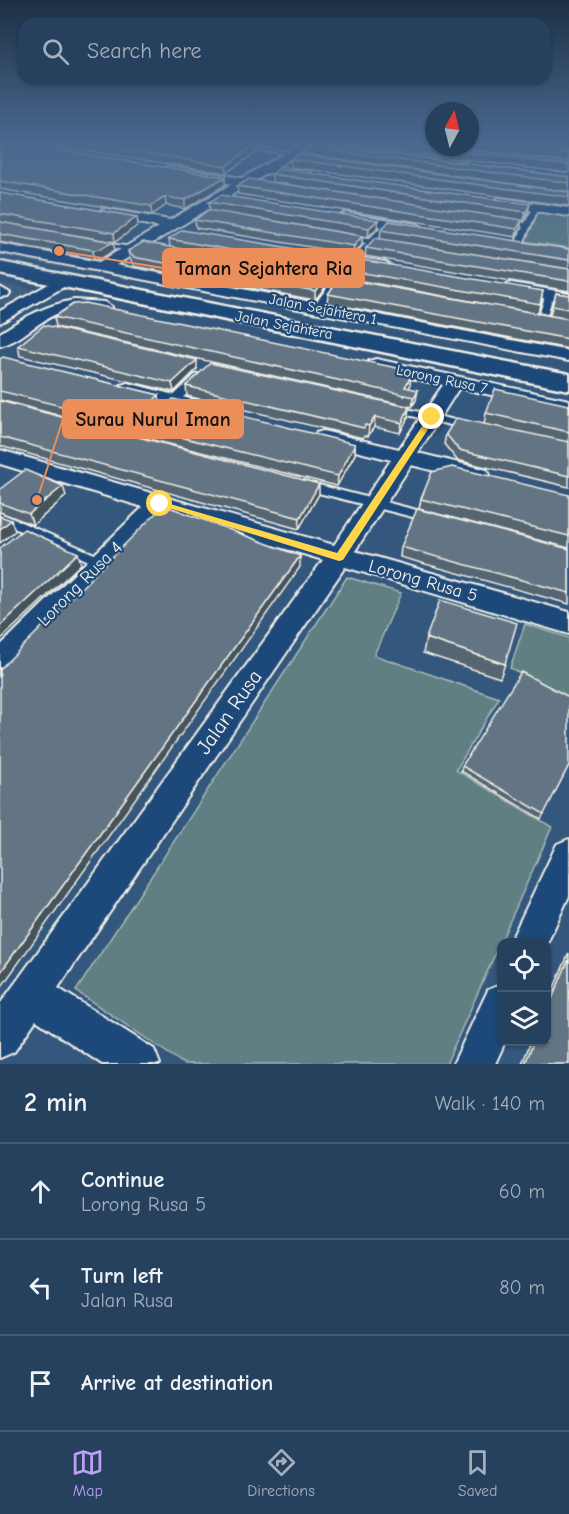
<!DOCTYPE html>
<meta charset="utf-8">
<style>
:root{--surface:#26415e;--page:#324c67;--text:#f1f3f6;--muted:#a4afbc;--line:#425a73;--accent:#bca0f2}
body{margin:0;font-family:"Comic Neue",sans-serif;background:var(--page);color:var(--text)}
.controls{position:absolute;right:18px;bottom:18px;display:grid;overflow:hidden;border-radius:12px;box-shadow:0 2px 4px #0004}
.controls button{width:54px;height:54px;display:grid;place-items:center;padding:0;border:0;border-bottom:2px solid var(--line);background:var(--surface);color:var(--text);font:30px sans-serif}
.compass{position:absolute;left:425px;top:102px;width:54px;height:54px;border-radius:50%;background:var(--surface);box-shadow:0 2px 4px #0004;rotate:7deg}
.stop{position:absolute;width:18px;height:18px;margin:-14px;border:4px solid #ffd54a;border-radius:50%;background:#fff}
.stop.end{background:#ffd54a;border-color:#fff;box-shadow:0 2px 6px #0008}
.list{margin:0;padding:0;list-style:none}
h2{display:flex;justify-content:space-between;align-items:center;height:78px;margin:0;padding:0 24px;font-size:26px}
h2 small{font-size:20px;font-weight:400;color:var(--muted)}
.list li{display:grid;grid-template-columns:39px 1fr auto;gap:18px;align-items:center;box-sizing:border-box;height:96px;padding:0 24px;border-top:2px solid var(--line)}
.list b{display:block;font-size:22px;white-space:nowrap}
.list p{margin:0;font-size:20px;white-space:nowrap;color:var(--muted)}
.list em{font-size:20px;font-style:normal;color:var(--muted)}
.icon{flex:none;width:33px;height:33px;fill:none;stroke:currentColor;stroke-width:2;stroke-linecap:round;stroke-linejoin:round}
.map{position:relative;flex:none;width:569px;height:1064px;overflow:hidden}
.search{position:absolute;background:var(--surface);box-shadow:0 2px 4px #0004;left:18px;right:18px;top:18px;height:66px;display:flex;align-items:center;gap:15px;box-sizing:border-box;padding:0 21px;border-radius:18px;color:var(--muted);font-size:22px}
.sheet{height:366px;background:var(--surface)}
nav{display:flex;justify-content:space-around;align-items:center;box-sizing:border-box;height:84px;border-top:2px solid var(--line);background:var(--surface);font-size:16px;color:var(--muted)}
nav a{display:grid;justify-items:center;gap:3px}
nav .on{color:var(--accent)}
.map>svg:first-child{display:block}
.built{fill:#41607f}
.green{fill:#5f7f83;stroke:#aab8b6;stroke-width:1.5}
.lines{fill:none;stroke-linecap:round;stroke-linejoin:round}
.service-casing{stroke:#f4f1e8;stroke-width:4}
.minor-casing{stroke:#f4f1e8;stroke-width:4}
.secondary-casing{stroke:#f4f1e8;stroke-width:5}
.service{fill:#1f4a7a;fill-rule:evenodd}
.minor{fill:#1f4a7a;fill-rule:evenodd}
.secondary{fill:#1f4a7a;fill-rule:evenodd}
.wall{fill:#556572;stroke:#f4f1e8;stroke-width:1.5}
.shaded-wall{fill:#45525c;stroke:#f4f1e8;stroke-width:1.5}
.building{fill:#637584;stroke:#f4f1e8;stroke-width:1.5}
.route{fill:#ffd54a}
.labels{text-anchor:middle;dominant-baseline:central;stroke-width:4.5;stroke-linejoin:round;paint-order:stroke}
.far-street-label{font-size:15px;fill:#f4f1e8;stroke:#1f4a7a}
.street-label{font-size:18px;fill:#f4f1e8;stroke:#1f4a7a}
.near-street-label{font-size:21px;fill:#f4f1e8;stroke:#1f4a7a}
.leader{fill:none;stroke:#ec8e59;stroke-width:2}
.callout-dot{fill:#ec8e59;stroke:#1f4a7a;stroke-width:2}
.callout{fill:#ec8e59;stroke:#ec8e59;stroke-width:2}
.callout-label{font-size:20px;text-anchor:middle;font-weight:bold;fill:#111}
</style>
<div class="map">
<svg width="569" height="1064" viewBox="0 0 569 1064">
<rect width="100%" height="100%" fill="#33577d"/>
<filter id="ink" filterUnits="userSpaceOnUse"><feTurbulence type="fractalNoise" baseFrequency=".0167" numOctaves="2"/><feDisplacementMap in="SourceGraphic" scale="12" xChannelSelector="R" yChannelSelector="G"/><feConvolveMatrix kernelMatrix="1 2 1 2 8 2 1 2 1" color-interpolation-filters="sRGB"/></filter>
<g filter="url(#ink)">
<!-- built -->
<path class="built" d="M0,223L124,246L89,273L0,256Z
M0,283L39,290L0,313Z"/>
<!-- green -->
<path class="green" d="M537,211L569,215V248L524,241Z
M347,577L401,593L374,655L499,698L456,770L552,827L446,1064H184L76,991Z
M525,624L569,638V699L510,668Z"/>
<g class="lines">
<defs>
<path id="service" d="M215,143H227L294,153L291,155Z
M472,143H478L461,166H457Z
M534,206L539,207L522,246H516L515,244L523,227L503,222L506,220L525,223Z
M385,223L390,224L376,240L391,242V246L373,244L341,282L355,284V288L338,286L319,310H313L312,308L330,284L310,281V277L334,280L366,243L343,239V235L369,239Z
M96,242L132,247L136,249L132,251L99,246H96Z
M546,293L553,295L546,319L542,322L538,319Z
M198,374L203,377L201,379L172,409H164V405L195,375Z
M394,406L472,424L473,426L468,429L390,411V407Z
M155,416L159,417V421L138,442H130L129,440L130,438L151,417Z
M303,481L428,513L434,517L428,521L299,488L297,485Z
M0,513L106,559L108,562L106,565H98L0,522Z"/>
<path id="minor" d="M302,143H315L277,167L311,172L313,175L311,178L268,173L116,265L569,351V361L0,252V244L99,262L159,227L101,216L99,213L101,210L106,209L170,220L232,184L167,172V166L242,178Z
M499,198L569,208V216L494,205L492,202Z
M345,213L417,224L424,228L417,232L340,220L338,217Z
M313,251L385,262L393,267L385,272L308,258L306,255Z
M63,276L71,281L69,284L0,323V311Z
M511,283L569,293V303L505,291L503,288L505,285Z
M0,287L10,293L8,296L0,297Z
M74,300L104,302L112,307C106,315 75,309 62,312C39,319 22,341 0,346V333C24,317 46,305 74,300Z
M376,359L569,400V412L459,388L418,453L487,470L490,475L487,480L479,482L411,465L355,551L569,612V634L345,567L58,988L154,1049L160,1064H102L36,1020L14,1052L0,1058V1004L323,560L165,513L10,672L0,676V646L143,507L0,464V450L334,545L391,460L316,441L313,437L316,433L323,431L399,449L443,385L369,369L367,365L369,361Z
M128,383L209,404L212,408L209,412L202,414L121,393L118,389L121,385Z
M569,839V896L546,946V942H510L557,844Z
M502,984V1042H505L495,1064H453L488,990Z"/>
<path id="secondary" d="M0,262L569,374V390L0,274Z"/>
</defs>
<!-- service casing -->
<use href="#service" class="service-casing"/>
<!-- minor casing -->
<use href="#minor" class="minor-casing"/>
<!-- secondary casing -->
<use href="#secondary" class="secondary-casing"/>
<!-- service -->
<use href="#service" class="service"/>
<!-- minor -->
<use href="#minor" class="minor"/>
<!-- secondary -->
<use href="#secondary" class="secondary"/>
</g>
<!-- wall -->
<path class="wall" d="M0,143L225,177V185L185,209L166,205L152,215L0,189Z
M38,143H269L264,146L256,145V152L226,173Z
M332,143H434V147H470V143L569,149V173Z
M318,144L569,177V192L305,154L306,147Z
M291,159L569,192V206L291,167Z
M272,174L528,212L524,221L272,182Z
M237,186L520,229L516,237L238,194Z
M0,193L137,217L138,225L115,242L0,222Z
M209,202L377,228L368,237L262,219L362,236V245L353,254L196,228L195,220L210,210Z
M0,222L115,250L102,258L94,259L0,242Z
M381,230L569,249V291L365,256L366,248L380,238Z
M169,239L344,257L343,266L334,277L283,268L327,276V285L315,300L134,266L130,259L128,251L170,247Z
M347,270L543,291L538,313L550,315L556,293L569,295V349L327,303L328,294L481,303L346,278Z
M54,317L407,370L406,375L410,386L408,388L416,400L412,407L56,327Z
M18,346L197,369L174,392L20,356Z
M0,359L159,395L160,405L131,434L0,400Z
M186,386L408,417L400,433L374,427L368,436H364L363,438L187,396Z
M0,401L319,494L299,529L0,446Z
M569,405V487L457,460L444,444L446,434L484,424L486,413Z
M144,428L355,444V454L337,486L145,438Z
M0,489L66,496L33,525L0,512Z
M569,495V548L419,509L421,499Z
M401,547L569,549V604L400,557Z
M426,638L505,664L500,678L423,653Z
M569,765L541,819L461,771L462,766Z
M569,953V1064H522L531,1041H546V1006Z"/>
<!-- shaded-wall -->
<path class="shaded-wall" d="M256,144V152L226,173V166Z
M225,177V185L185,209V200Z
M165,197L166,205L152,215L151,206Z
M530,204L528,212L524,221L526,212Z
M137,217L138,225L115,242L114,233Z
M378,220L377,228L368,237L369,228Z
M522,220L520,229L516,237L517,229Z
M362,236V245L353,254L354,246Z
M113,242L115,250L102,258L94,259L93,250Z
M344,257L343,266L334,277L335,268Z
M327,276V285L315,300V291Z
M197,360V369L174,392L172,383Z
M411,376L410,386L404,397L405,387Z
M418,390L416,400L412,407L414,397Z
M159,395L160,405L131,434L130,423Z
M409,407L408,417L400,433L402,423Z
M375,417L374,427L368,436L369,426Z
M355,444V454L337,486L338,476Z
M319,484V494L299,529L300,518Z
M63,486L66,496L33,525L29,514Z
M11,520L15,531L0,543V529Z
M78,553L81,564L0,640V626Z
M300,556V567L0,989V973Z"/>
<!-- building -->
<path class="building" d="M0,143H17L225,177L185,200L165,197L151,206L0,181Z
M82,143H244L256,144L226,166Z
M311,143L569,177V183L306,147Z
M391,143H419L434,145V147H452L569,162V165Z
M471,143H523L569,149V154Z
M297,154L569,192V197L291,159Z
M278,169L530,204L526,212L272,174Z
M249,179L522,220L517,229L237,186Z
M0,193L137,217L114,233L0,214Z
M221,195L378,220L369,228L209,202Z
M208,210L362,236L354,246L195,220Z
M389,221L569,249V260L381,230Z
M0,222L113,242L100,249L93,250L0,234Z
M182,230L344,257L335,268L169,239Z
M375,238L569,269V281L366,248Z
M143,242L327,276L315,291L133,257L128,251Z
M356,259L543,291L540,304L347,270Z
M339,278L569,319V339L328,294Z
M556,293L569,295V309L552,306Z
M85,303L407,370L405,375L411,376L405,387L418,390L414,397L54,317L73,304Z
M44,325L197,360L172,383L18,346Z
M3,357L159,395L130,423L0,391V359Z
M210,363L409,407L402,423L375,417L369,426L365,425L364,428L186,386Z
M495,389L569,405V432L486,413Z
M173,399L355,444L338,476L144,428Z
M0,401L319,484L300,518L0,437Z
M456,418L569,442V476L459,450L446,434Z
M452,467L569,495V536L421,499L432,472Z
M25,470L63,486L29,514L0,503V489Z
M164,505L300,556L0,973V669Z
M417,509L569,549V593L401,547Z
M0,516L11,520L0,529Z
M24,529L78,553L0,626V548Z
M440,600L517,623L505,664L426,638Z
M521,672L569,697V765L544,814L462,766Z
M569,959V1064H525L534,1041H546V1013Z"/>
</g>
<!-- sky -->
<linearGradient id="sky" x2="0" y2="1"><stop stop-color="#1c3045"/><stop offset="0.49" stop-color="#4a698f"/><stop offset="1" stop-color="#4a698f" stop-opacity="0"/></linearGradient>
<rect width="569" height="292" fill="url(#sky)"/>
<!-- route -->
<path class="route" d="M429,416L436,417L343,560L339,561L156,504L160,501L337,553Z"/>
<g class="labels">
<!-- far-street labels -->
<g class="far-street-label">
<text transform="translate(323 309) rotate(11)">Jalan Sejahtera 1</text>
<text transform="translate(284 325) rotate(11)">Jalan Sejahtera</text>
<text transform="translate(442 379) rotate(12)">Lorong Rusa 7</text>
</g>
<!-- street labels -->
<g class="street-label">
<text transform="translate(423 581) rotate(16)">Lorong Rusa 5</text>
<text transform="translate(80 584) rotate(-45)">Lorong Rusa 4</text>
</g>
<!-- near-street labels -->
<g class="near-street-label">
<text transform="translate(229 712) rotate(-55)">Jalan Rusa</text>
</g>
</g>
<!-- callouts -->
<path class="leader" d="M59 251L163 268M37 500L63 419"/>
<g class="callout-dot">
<circle cx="59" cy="251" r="6"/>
<circle cx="37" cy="500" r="6"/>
</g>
<g class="callout">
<rect x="163" y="249" width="201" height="38" rx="6"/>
<rect x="63" y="400" width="180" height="38" rx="6"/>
</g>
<g class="callout-label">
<text x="264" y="275">Taman Sejahtera Ria</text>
<text x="153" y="426">Surau Nurul Iman</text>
</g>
</svg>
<div class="controls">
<button><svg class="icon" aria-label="locate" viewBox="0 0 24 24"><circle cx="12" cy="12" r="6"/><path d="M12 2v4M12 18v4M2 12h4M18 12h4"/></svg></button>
<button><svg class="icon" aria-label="layers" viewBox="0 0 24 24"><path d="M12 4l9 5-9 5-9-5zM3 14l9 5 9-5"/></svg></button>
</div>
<svg class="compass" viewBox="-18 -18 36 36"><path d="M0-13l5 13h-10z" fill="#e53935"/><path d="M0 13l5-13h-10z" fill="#a4afbc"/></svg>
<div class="stop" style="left:160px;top:504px"></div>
<div class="stop end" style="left:432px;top:417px"></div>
<div class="search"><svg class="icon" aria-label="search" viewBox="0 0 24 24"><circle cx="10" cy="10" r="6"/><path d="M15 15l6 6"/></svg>Search here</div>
</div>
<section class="sheet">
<h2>2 min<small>Walk · 140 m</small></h2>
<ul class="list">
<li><svg class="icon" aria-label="ahead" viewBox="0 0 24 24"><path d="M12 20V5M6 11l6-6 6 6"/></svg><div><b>Continue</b><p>Lorong Rusa 5</p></div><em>60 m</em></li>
<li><svg class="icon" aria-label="left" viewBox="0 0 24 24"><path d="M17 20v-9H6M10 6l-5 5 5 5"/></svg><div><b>Turn left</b><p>Jalan Rusa</p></div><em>80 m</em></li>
<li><svg class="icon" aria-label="arrive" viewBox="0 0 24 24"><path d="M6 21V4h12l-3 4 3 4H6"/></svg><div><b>Arrive at destination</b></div></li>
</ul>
</section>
<nav>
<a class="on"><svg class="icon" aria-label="map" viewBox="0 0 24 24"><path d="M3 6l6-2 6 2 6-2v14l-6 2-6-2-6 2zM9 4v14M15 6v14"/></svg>Map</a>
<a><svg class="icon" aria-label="directions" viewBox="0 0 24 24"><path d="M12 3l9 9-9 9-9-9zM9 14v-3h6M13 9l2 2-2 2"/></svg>Directions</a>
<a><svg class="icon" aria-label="saved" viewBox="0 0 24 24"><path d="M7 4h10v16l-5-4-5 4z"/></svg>Saved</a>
</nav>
